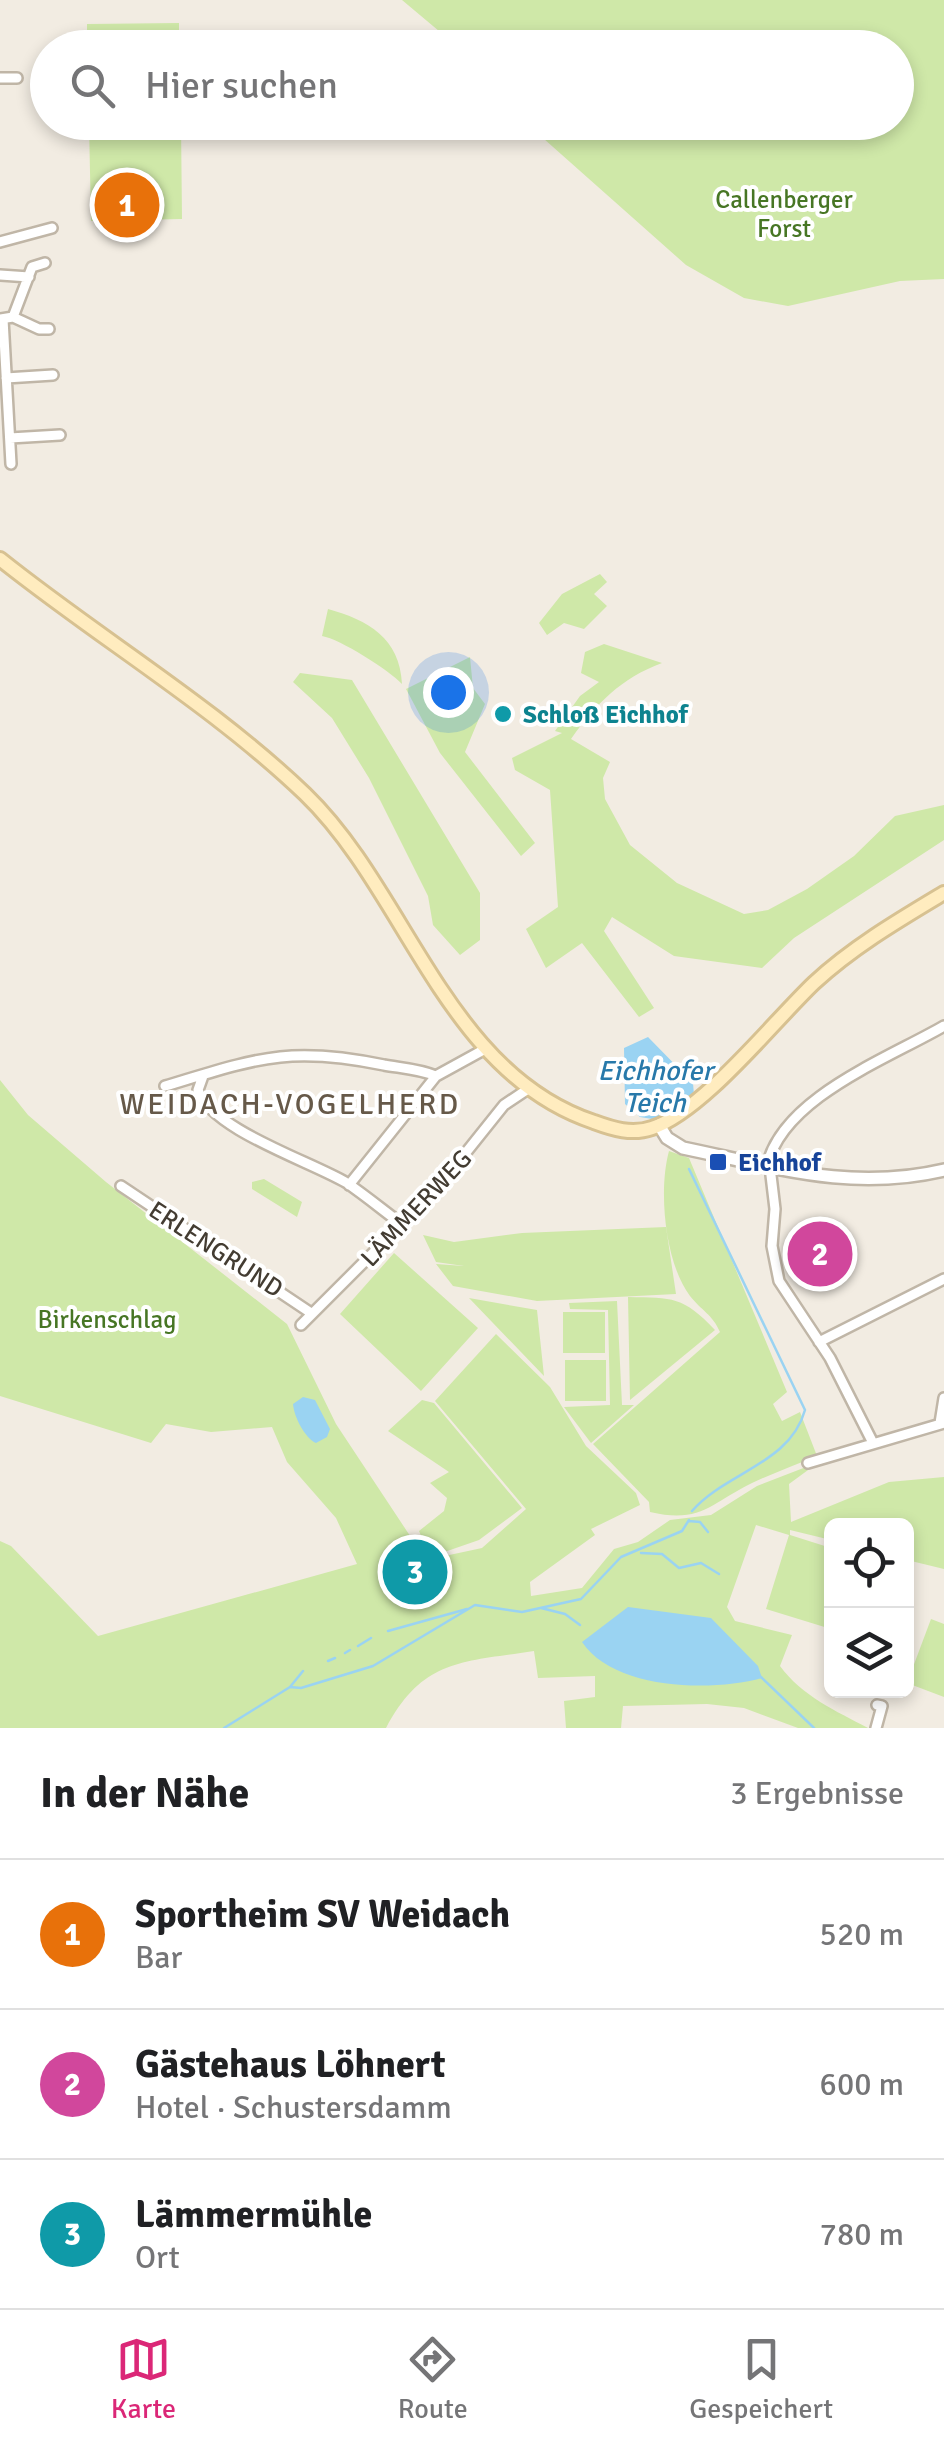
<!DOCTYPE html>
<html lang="de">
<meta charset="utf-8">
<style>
:root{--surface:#fff;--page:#f2f2f2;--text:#202124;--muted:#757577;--line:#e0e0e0;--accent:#db2777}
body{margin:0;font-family:Signika,sans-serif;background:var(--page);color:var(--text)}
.controls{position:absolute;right:30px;bottom:30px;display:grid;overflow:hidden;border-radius:15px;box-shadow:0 5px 15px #0003}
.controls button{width:90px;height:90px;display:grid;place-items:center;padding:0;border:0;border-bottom:2px solid var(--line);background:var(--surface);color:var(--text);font:50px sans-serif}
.you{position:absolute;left:448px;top:692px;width:35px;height:35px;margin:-25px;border:8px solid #fff;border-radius:50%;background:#1a73e8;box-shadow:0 0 0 15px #1a73e833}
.badge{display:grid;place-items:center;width:65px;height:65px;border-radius:50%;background:var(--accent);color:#fff;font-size:32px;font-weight:700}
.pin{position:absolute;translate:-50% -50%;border:5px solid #fff;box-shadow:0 2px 10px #0006}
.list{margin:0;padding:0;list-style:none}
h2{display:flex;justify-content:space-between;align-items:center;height:130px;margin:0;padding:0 40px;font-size:42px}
h2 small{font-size:32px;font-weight:400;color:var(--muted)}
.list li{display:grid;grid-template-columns:65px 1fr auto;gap:30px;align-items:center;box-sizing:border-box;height:150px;padding:0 40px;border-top:2px solid var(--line)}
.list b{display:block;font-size:38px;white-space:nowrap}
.list p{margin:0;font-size:32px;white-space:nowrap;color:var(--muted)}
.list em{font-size:32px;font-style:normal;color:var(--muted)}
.icon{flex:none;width:55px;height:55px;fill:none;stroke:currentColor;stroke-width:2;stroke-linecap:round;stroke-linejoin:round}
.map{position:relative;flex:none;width:944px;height:1728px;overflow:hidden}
.search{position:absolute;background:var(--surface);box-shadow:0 5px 15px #0003;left:30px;right:30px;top:30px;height:110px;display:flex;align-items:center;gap:25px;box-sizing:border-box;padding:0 35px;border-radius:55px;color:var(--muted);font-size:38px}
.sheet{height:580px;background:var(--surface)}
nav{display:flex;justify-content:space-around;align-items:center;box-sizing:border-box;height:140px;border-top:2px solid var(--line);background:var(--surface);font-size:28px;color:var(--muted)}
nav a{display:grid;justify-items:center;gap:5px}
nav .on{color:var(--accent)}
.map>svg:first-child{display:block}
.green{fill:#cfe8a8}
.water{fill:#9ad3f2}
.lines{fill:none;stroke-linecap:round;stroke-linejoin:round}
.stream{stroke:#9ad3f2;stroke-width:2.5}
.minor-casing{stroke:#c0b6a7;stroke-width:14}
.tertiary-casing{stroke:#c0b6a7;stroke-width:16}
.secondary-casing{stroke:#d7c191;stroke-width:18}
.minor{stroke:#fff;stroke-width:9}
.tertiary{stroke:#fff;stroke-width:11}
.secondary{stroke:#ffecbf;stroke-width:12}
.culture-dot{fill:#0f9aa8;stroke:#fff;stroke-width:4}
.transit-dot{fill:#1a4fb4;stroke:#fff;stroke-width:4}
.labels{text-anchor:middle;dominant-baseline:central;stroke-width:8;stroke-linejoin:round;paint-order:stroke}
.park-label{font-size:25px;fill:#477624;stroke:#fff}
.culture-label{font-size:25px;font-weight:bold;fill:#0d838f;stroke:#fff;text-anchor:start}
.transit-label{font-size:25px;font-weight:bold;fill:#164399;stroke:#fff;text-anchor:start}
.street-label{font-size:25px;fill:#433c32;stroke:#fff}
.water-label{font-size:28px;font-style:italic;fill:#2879aa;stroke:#fff}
.quarter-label{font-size:30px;letter-spacing:2.5px;fill:#665949;stroke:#fff}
</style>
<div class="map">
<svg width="944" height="1728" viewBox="0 0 944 1728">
<rect width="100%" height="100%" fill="#f2ece2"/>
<!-- green -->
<path class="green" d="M402,0H944V279L900,281L788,306L744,298L686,265L526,123L896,122V48L458,47Z
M179,23V47H87V24Z
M89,123H181L182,219L91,221Z
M600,574L607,582L594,594L607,606L584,629L564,623L547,635L539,623L562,594Z
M328,609C368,620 400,638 402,684C389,670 340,639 322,636Z
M604,644L662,663C621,678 596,704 571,739L610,762L603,778L605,799L630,845L677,883L744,914L768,910L807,889L854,856L895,816L944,805V840L794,938L762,968L674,956L612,917L604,931L654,1008L639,1017L582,943L546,968L526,929L558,907L550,790L515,770L512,758L562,733L555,731L580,696L599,682L581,673L585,652Z
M470,657L473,688L485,704L465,752L535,843L521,856L440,753L406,689Z
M300,673L352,680L480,893V940L460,955L433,925L428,896L369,778L332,718L293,682Z
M0,1080L28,1115L106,1182L287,1324L336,1424L426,1560L482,1548L526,1509L435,1401L496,1334L550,1387L586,1446L636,1493L640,1505L591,1529L595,1535L530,1582L531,1596L582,1588L614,1549L638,1542L670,1520L711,1515L757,1486L819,1462L789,1484L791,1522L889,1482L944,1477V1569L907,1560L906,1526H832L831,1540L790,1530V1535L831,1548V1629L766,1609L789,1535L756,1525L727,1607L735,1621L792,1635L780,1666C802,1696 836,1711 868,1728H798L744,1708L707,1704L623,1706L621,1728H566L564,1701L595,1697V1676L538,1678L534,1651C464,1662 423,1658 386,1728H0V1541L11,1546L98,1636L357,1564L336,1518L287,1462L272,1427L211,1432L166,1424L151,1443L0,1396Z
M669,1151L689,1158L787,1392L773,1404L782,1421L800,1412L817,1456C796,1465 773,1473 752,1483C711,1503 701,1524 650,1512L649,1502L593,1444L720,1332C713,1315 701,1310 690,1296C665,1263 658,1191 669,1151Z
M264,1179L302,1202L297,1217L252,1189V1182Z
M666,1227L676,1294L537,1301L453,1286L436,1264L464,1266L436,1262L423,1235L454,1242L522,1233Z
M394,1253L478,1328L421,1391L340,1314Z
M628,1297C673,1298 683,1296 715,1330L630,1400Z
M469,1298L537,1310L544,1376Z
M617,1301L622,1405H634L591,1443L564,1407L610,1405L608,1310L570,1309L569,1303Z
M563,1312H605V1353H563Z
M565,1360H606V1401H565Z
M422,1400L434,1403L522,1508L479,1540L430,1557L419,1531L444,1511L447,1498L430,1483L449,1472L388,1431Z
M931,1619L944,1624V1697L907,1683Z"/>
<!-- water -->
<path class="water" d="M648,1037L693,1083L694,1095L658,1120L640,1117L625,1104L624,1048Z
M303,1397L315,1400L330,1429L327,1437L316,1443C305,1438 294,1417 293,1404Z
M628,1607L711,1618L758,1666L762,1678C711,1692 614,1690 582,1642Z"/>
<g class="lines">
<!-- stream -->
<path class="stream" d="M689,1169L805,1410C790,1464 726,1472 692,1511
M689,1521L700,1522L708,1532
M641,1553L662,1554L679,1568L701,1563L719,1574
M541,1608L565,1614L580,1625
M388,1631L467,1609
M358,1646L371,1638
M345,1653L350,1650
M328,1661L335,1658
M761,1677L814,1728
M290,1687L301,1688L373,1666L475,1605L522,1612L581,1599L621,1557L682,1531L689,1520
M224,1728L290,1687L303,1671"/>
<defs>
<path id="minor" d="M0,78H17
M0,242L52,228
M0,275L29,277
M13,317L39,329H49
M0,319L13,317L32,267L45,263
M3,319L11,464
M6,378L53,375
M10,438L60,435
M203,1076L198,1090C212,1130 310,1161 347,1183C366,1196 384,1211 403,1225
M165,1086C256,1059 288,1045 384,1065C401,1068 420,1069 436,1076
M767,1166C782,1098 887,1059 944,1026
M770,1167L775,1209L772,1246L779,1281L830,1358L873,1443
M349,1185L436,1076L487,1048
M121,1186L311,1313
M301,1325L436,1190L504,1105L528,1089
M819,1342L944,1279
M940,1423L944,1398
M808,1463L944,1423
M876,1728L882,1706L877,1705"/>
<path id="tertiary" d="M659,1125L667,1138L683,1148C775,1167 850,1192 944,1170"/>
<path id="secondary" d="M0,559C100,639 212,705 305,794C407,892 446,1073 594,1122C613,1129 632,1135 652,1128C703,1111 773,1022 814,983C853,947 899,920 944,893"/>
</defs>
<!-- minor casing -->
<use href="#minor" class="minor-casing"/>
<!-- tertiary casing -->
<use href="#tertiary" class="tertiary-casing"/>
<!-- secondary casing -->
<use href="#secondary" class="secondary-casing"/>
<!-- minor -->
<use href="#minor" class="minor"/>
<!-- tertiary -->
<use href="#tertiary" class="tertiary"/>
<!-- secondary -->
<use href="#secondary" class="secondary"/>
</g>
<!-- markers -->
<circle class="culture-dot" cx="503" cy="714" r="10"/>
<rect class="transit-dot" x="708" y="1152" width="20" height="20" rx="5"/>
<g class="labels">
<!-- park labels -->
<g class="park-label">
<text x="784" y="199">Callenberger<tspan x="784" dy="29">Forst</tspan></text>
<text x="107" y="1319">Birkenschlag</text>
</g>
<!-- culture labels -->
<g class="culture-label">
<text x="523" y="714">Schloß Eichhof</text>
</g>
<!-- transit labels -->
<g class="transit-label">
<text x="738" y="1162">Eichhof</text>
</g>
<!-- street labels -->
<g class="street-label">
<text transform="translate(416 1208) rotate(-47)">LÄMMERWEG</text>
<text transform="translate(216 1249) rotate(33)">ERLENGRUND</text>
</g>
<!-- water labels -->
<g class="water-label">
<text x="655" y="1071">Eichhofer<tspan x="655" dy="32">Teich</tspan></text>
</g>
<!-- quarter labels -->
<g class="quarter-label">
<text x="290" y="1104">WEIDACH-VOGELHERD</text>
</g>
</g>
</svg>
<div class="controls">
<button><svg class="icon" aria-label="locate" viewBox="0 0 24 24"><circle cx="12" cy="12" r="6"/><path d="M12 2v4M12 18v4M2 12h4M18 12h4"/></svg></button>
<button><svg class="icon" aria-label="layers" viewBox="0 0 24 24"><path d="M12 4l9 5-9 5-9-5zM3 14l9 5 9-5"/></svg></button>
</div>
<div class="you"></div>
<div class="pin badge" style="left:127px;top:205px;background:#e8710a">1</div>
<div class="pin badge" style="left:820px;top:1254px;background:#d1479c">2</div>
<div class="pin badge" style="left:415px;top:1572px;background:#0f9aa8">3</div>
<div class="search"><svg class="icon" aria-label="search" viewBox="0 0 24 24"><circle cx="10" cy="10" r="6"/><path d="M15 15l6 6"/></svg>Hier suchen</div>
</div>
<section class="sheet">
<h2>In der Nähe<small>3 Ergebnisse</small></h2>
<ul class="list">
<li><span class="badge" style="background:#e8710a">1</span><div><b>Sportheim SV Weidach</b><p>Bar</p></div><em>520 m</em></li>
<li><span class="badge" style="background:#d1479c">2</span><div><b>Gästehaus Löhnert</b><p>Hotel · Schustersdamm</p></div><em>600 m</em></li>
<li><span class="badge" style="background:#0f9aa8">3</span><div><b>Lämmermühle</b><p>Ort</p></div><em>780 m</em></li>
</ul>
</section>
<nav>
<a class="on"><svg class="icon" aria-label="map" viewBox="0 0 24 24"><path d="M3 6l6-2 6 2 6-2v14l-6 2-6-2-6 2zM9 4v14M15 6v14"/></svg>Karte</a>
<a><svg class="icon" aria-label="directions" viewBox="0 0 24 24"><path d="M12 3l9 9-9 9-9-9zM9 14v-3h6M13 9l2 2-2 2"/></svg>Route</a>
<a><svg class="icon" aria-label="saved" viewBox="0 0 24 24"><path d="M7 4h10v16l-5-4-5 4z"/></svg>Gespeichert</a>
</nav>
